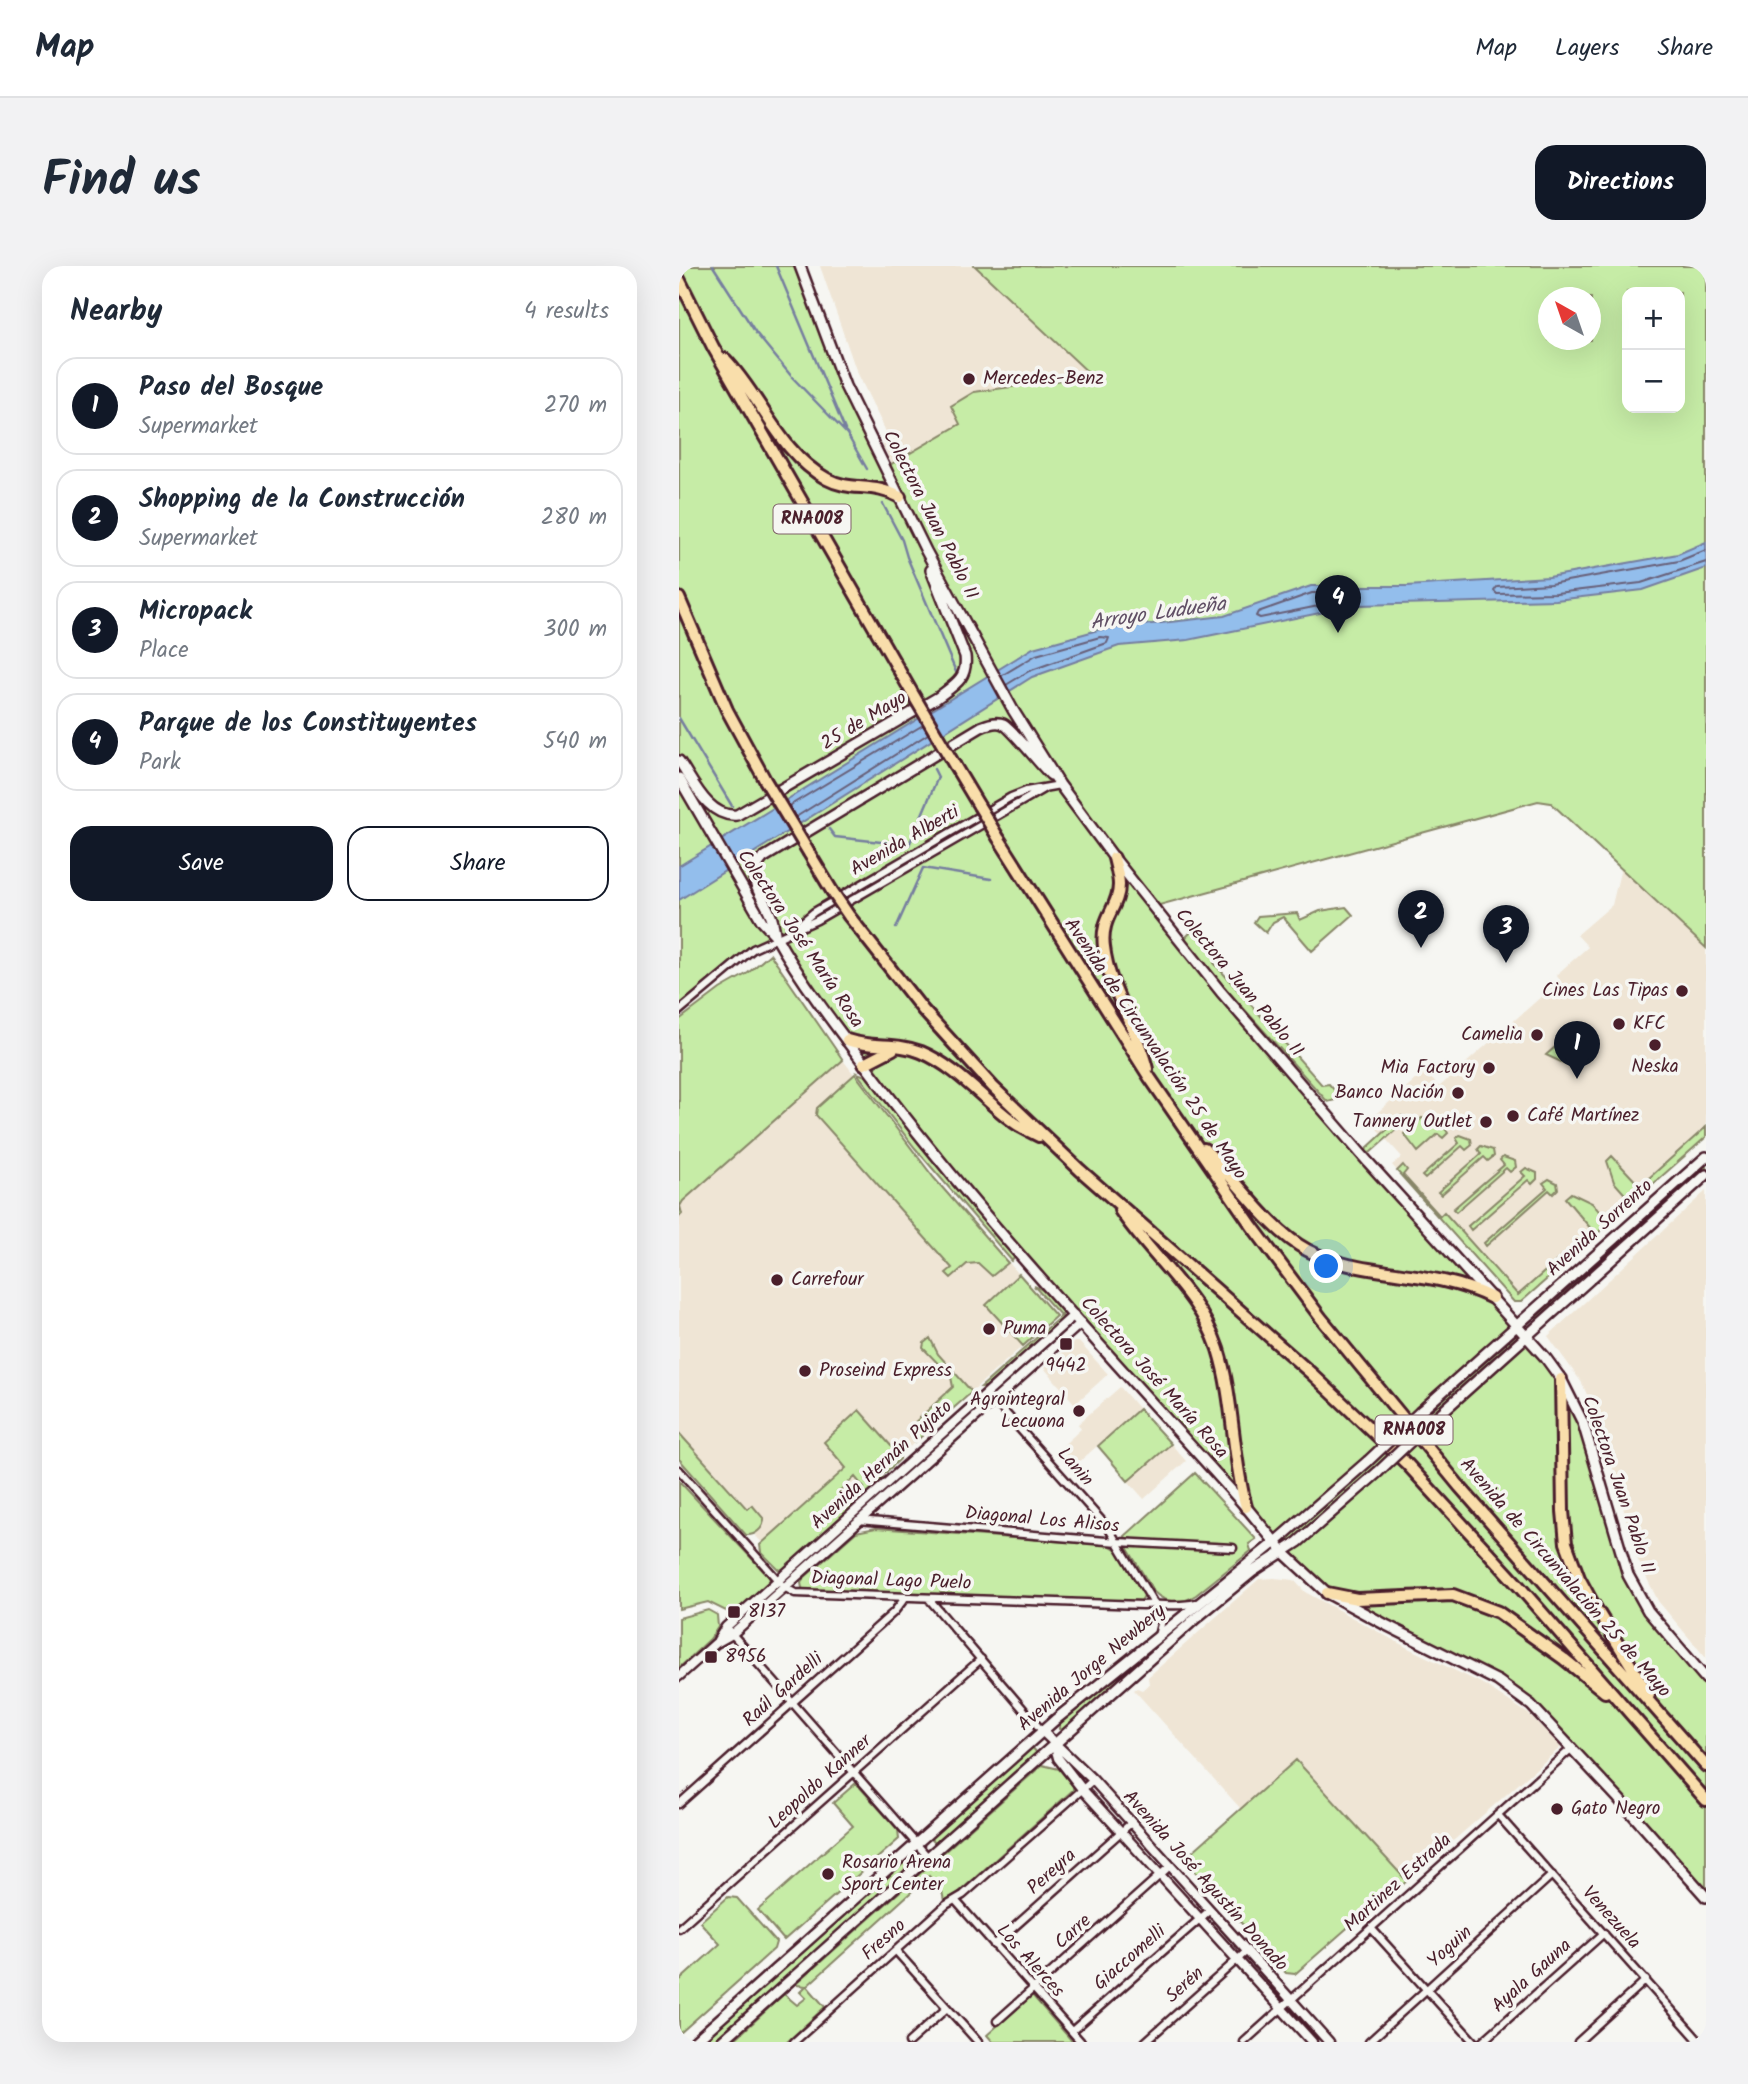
<!DOCTYPE html>
<meta charset="utf-8">
<style>
:root{--surface:#fff;--page:#f2f2f3;--text:#1f2937;--muted:#747a83;--line:#e0e1e3;--accent:#111827}
body{margin:0;font-family:Kalam,sans-serif;background:var(--page);color:var(--text)}
.controls{position:absolute;right:21px;top:21px;display:grid;overflow:hidden;border-radius:14px;box-shadow:0 7px 28px #0002}
.controls button{width:63px;height:63px;display:grid;place-items:center;padding:0;border:0;border-bottom:2px solid var(--line);background:var(--surface);color:var(--text);font:35px sans-serif}
.compass{position:absolute;left:859px;top:21px;width:63px;height:63px;border-radius:50%;background:var(--surface);box-shadow:0 7px 28px #0002;rotate:320deg}
.you{position:absolute;left:648px;top:1001px;width:24px;height:24px;margin:-18px;border:5px solid #fff;border-radius:50%;background:#1a73e8;box-shadow:0 0 0 10px #1a73e833}
.badge{display:grid;place-items:center;width:46px;height:46px;border-radius:50%;background:var(--accent);color:#fff;font-size:23px;font-weight:700}
.pin{position:absolute;translate:-50% -58px;filter:drop-shadow(0 2px 4px #0008)}
.pin::after{content:'';position:absolute;top:37px;width:24px;height:21px;background:inherit;clip-path:polygon(0 0,100% 0,50% 100%)}
.list{margin:0;padding:0;list-style:none}
h2{display:flex;justify-content:space-between;align-items:center;height:91px;margin:0;padding:0 28px;font-size:30px}
h2 small{font-size:23px;font-weight:400;color:var(--muted)}
.list li{display:grid;grid-template-columns:46px 1fr auto;gap:21px;align-items:center;box-sizing:border-box;height:98px;margin:0 14px 14px;padding:0 14px;border:2px solid var(--line);border-radius:21px}
.list b{display:block;font-size:26px;white-space:nowrap}
.list p{margin:0;font-size:23px;white-space:nowrap;color:var(--muted)}
.list em{font-size:23px;font-style:normal;color:var(--muted)}
.actions{display:flex;gap:14px;padding:21px 28px}
.actions a{flex:1;padding:16px 0;border:2px solid var(--accent);border-radius:21px;text-align:center;font-size:24px;color:var(--accent)}
.actions .main{background:var(--accent);color:#fff}
.map{position:relative;flex:none;width:1027px;height:1776px;overflow:hidden;border-radius:21px}
header{display:flex;align-items:center;gap:42px;box-sizing:border-box;height:98px;padding:0 35px;background:var(--surface);border-bottom:2px solid var(--line)}
header strong{font-size:33px}
nav{display:flex;gap:38px;margin-inline-start:auto;font-size:24px}
.intro{display:flex;align-items:center;justify-content:space-between;box-sizing:border-box;height:168px;padding:0 42px}
h1{margin:0;font-size:49px}
.button{padding:18px 32px;border-radius:21px;background:var(--accent);color:#fff;font-size:24px;font-weight:700}
main{display:flex;gap:42px;padding:0 42px}
aside{flex:1;background:var(--surface);border-radius:21px;box-shadow:0 7px 28px #0002}
.map>svg:first-child{display:block}
.built{fill:#efe5d5}
.green{fill:#c6eca6;stroke:#888668;stroke-width:2;fill-rule:evenodd}
.water{fill:#93beec;stroke:#767e9f;stroke-width:2}
.lines{fill:none;stroke-linecap:round;stroke-linejoin:round}
.shore{stroke:#675f78;stroke-width:2}
.stream{stroke:#767e9f;stroke-width:2.5}
.minor-casing{stroke:#4a1f2b;stroke-width:11}
.tertiary-casing{stroke:#4a1f2b;stroke-width:13}
.secondary-casing{stroke:#4a1f2b;stroke-width:14}
.motorway-casing{stroke:#4a1f2b;stroke-width:16}
.minor{stroke:#f6f6f2;stroke-width:6}
.tertiary{stroke:#f6f6f2;stroke-width:8}
.secondary{stroke:#f6f6f2;stroke-width:9}
.motorway{stroke:#f9deab;stroke-width:10}
.secondary-bridge-casing{stroke:#4a1f2b;stroke-width:14;stroke-linecap:butt}
.motorway-bridge-casing{stroke:#4a1f2b;stroke-width:16;stroke-linecap:butt}
.secondary-bridge{stroke:#f6f6f2;stroke-width:9}
.motorway-bridge{stroke:#f9deab;stroke-width:10}
.poi-dot{fill:#4a1f2b;stroke:#f6f6f2;stroke-width:2.5}
.labels{text-anchor:middle;dominant-baseline:central;stroke-width:7;stroke-linejoin:round;paint-order:stroke}
.shield{fill:#f6f6f2;stroke:#7e6067;stroke-width:2}
.shield-label{font-size:18px;font-weight:bold;fill:#4a1f2b}
.poi-label{font-size:19px;fill:#4a1f2b;stroke:#f6f6f2;text-anchor:start}
.street-label{font-size:19px;fill:#4a1f2b;stroke:#f6f6f2}
.water-label{font-size:21px;font-style:italic;fill:#604f65;stroke:#f6f6f2}
</style>
<header>
<strong>Map</strong>
<nav><a>Map</a><a>Layers</a><a>Share</a></nav>
</header>
<div class="intro"><h1>Find us</h1><a class="button">Directions</a></div>
<main>
<aside>
<h2>Nearby<small>4 results</small></h2>
<ul class="list">
<li><span class="badge">1</span><div><b>Paso del Bosque</b><p>Supermarket</p></div><em>270 m</em></li>
<li><span class="badge">2</span><div><b>Shopping de la Construcción</b><p>Supermarket</p></div><em>280 m</em></li>
<li><span class="badge">3</span><div><b>Micropack</b><p>Place</p></div><em>300 m</em></li>
<li><span class="badge">4</span><div><b>Parque de los Constituyentes</b><p>Park</p></div><em>540 m</em></li>
</ul>
<div class="actions"><a class="main">Save</a><a>Share</a></div>
</aside>
<div class="map">
<svg width="1027" height="1776" viewBox="0 0 1027 1776">
<rect width="100%" height="100%" fill="#f6f6f2"/>
<filter id="ink" filterUnits="userSpaceOnUse"><feTurbulence type="fractalNoise" baseFrequency=".0143" numOctaves="2"/><feDisplacementMap in="SourceGraphic" scale="14" xChannelSelector="R" yChannelSelector="G"/><feConvolveMatrix kernelMatrix="1 2 1 2 8 2 1 2 1" color-interpolation-filters="sRGB"/></filter>
<g filter="url(#ink)">
<!-- built -->
<path class="built" d="M141,0H296L413,110L295,126L281,158L213,198L204,179L211,174L177,104Z
M942,602L1027,682V871L964,927L949,934L930,950L919,968L842,1036H835L713,899L723,891L690,854L746,805L760,821L881,714L877,709L909,681L898,669L933,639Z
M157,785L255,912L377,1050L101,1297L0,1184V788Z
M1027,925V1392L979,1335L957,1290L925,1169L903,1117L869,1070Z
M395,1076H400L429,1108L396,1138L365,1102Z
M441,1121L460,1143L391,1204L376,1187L402,1163L399,1158Z
M492,1178L507,1195L465,1233L449,1215Z
M595,1312L615,1314L626,1326L729,1382L804,1418L851,1449L882,1481L728,1615L618,1494L562,1543L455,1424L458,1422L463,1424L470,1418L469,1411L580,1313Z"/>
<!-- green -->
<path class="green" d="M0,0H121L135,41L207,201L281,158L272,140L295,126L413,110L296,0H1027V682L872,537L859,535L473,641L542,726L866,1091L904,1157L949,1309L970,1346L1027,1413V1631L894,1482L819,1415L707,1359L627,1309L242,872L99,673L74,683L0,745ZM948,26H1001V142H948ZM870,32H912V74H870Z
M667,641L674,649L633,685L604,651L594,656L587,667L575,656L579,650L618,647L621,654L641,645Z
M513,665C527,663 532,675 540,685L535,697L643,819L650,818L657,826L656,834L649,836L646,833L507,678V671Z
M91,688L164,794L4,935L1,940L3,948L0,951V754L41,723L69,707Z
M884,774L911,786L895,802L867,789Z
M178,807L187,810L240,878L336,990L333,995L236,882Z
M176,808L255,912L329,997L313,1010L299,997L288,998L272,1012L267,1007L273,1002L137,849L138,842Z
M723,850L728,852L727,855L691,887L687,886L688,882Z
M743,852L765,861L769,867L764,872L759,868L739,886L725,868Z
M1027,861V871L964,927L951,934L935,916L928,895L933,890L961,920Z
M781,869L792,873L793,879L787,884L783,880L746,913L743,910L780,877L777,872Z
M802,880L814,884L815,890L809,895L805,891L762,929L759,926L802,888L799,883Z
M824,891L836,895L837,901L831,906L827,902L777,946L774,943L825,899L821,894Z
M1027,898V902L859,1053L857,1051Z
M724,899L728,904L724,909L761,950L765,946L839,1029L913,964L886,932L892,927L913,937L928,954L919,968L842,1036H835L718,905Z
M847,902L858,907V913L853,918L849,914L792,964L789,960L846,910L842,906Z
M870,913L878,917L879,923L874,928L870,924L807,980L805,977L868,922L864,917Z
M340,1008L377,1050L344,1080L307,1039Z
M355,1020C369,1025 386,1039 383,1054L308,1121H302L382,1050Z
M251,1072L259,1088L293,1126L236,1176L231,1168L233,1159L274,1121L272,1111L244,1082L245,1077Z
M460,1143L492,1178L449,1215L419,1180Z
M180,1144L221,1190V1193L204,1209L201,1216L179,1236L176,1234L173,1237L175,1240L105,1303L100,1304L82,1286L81,1279L167,1202L145,1176ZM176,1211L185,1222L168,1237L159,1226Z
M0,1167L68,1243L73,1239L85,1253C85,1262 76,1270 67,1269L0,1193Z
M516,1207L577,1273L570,1278L572,1285L517,1329C503,1338 487,1338 475,1326L449,1283L446,1270Z
M0,1215L90,1311L91,1315L59,1344L51,1347L29,1336L0,1343Z
M197,1262L430,1279L441,1286L466,1328L462,1335L127,1325L123,1322L122,1317L126,1311L177,1266Z
M579,1293L582,1297L384,1464L380,1463L381,1456Z
M29,1344L38,1349L39,1361L31,1373L0,1402V1352Z
M353,1481L358,1487L256,1577L251,1572Z
M617,1494L728,1615L687,1650L683,1649L616,1708L607,1707L505,1593Z
M363,1499L380,1503L394,1520V1524L279,1627L265,1635L263,1625L250,1610L128,1720L146,1741L108,1776H53L105,1728L118,1739L127,1732L121,1726L127,1720L118,1719V1717Z
M177,1517L219,1564L220,1573L105,1674L79,1644L174,1560L154,1537Z
M232,1590L236,1596L35,1776H23Z
M49,1631L58,1632L97,1676L95,1683L0,1768V1715L41,1678L21,1656Z
M353,1729L393,1775L392,1776H314L308,1769Z"/>
<!-- water -->
<path class="water" d="M1027,276V302L964,324L877,334L680,339L509,374L440,380L353,411L0,634V600L354,382L419,364L545,350L632,320H728L870,311L999,288Z"/>
<g class="lines">
<!-- shore -->
<path class="shore" d="M1027,284L1000,295L871,318L818,321L815,325L818,328L877,327L962,317L1027,296
M633,327H669L672,331L669,334L581,352L577,350L579,346Z
M322,410L357,389L421,371L430,372L428,377L350,405L327,419
M110,540L244,459
M117,551L249,468"/>
<!-- stream -->
<path class="stream" d="M34,0L77,67L113,111L168,168L188,203
M97,0L166,164
M204,238L223,274L228,291L277,406
M0,452L53,540
M150,563L156,571L230,579
M230,579L259,511L255,503
M244,602L312,613
M217,662L244,602"/>
<defs>
<path id="minor" d="M116,662L135,646L332,531L347,525L381,519
M0,745L74,683L138,654L366,522
M314,1133L430,1263L480,1346L482,1358L479,1370
M0,1204L105,1321L116,1327L463,1339C482,1337 498,1342 517,1337
M179,1254L439,1276L554,1282
M250,1333L363,1465
M47,1361L249,1591
M0,1538L215,1346L226,1332
M819,1549L1021,1776
M276,1634L402,1776
M0,1662L302,1393
M692,1662L795,1776
M315,1679L452,1557
M217,1685L299,1776
M318,1755L491,1600
M393,1765L531,1644
M115,1776L267,1639L284,1629L414,1514
M230,1776L268,1742
M466,1776L568,1685
M565,1776L893,1482
M690,1776L873,1609
M803,1776L925,1667
M899,1776L967,1714"/>
<path id="tertiary" d="M39,1374L47,1361L395,1049
M0,1410L37,1377L53,1368L402,1057
M363,1465L414,1514L650,1776
M375,1478L379,1492L403,1523L633,1776"/>
<path id="secondary" d="M121,0L166,120L247,285L334,444L381,519L435,592L542,726L689,896L866,1091L882,1113L904,1157L949,1309L969,1345L1027,1413
M0,495C14,515 29,552 58,549L258,432C275,419 289,413 286,390L252,304
M0,512L83,655L96,669C126,723 172,780 209,829C320,973 446,1106 567,1241L605,1287L648,1327L707,1359L819,1415L852,1439L939,1532L1027,1631
M96,667C95,661 94,655 92,650C84,628 64,614 84,592L302,461C309,458 317,455 324,458C333,462 361,499 372,509
M742,1145L1027,891
M752,1156L1027,909
M15,1776L376,1454L595,1277L689,1195
M42,1776L517,1352L573,1306L619,1276L699,1206"/>
<path id="motorway" d="M0,13L34,81L232,425
M46,93C82,130 100,187 148,213C172,226 194,216 221,231
M0,332L48,444L86,514
M276,500L300,540
M320,573L471,812L573,960L642,1052L781,1221L1027,1500
M130,587L153,625
M435,592C437,601 440,610 440,619C440,642 421,651 425,681C430,725 458,761 468,803
M170,650L244,744L314,821L401,904L633,1108L728,1198L838,1318L1027,1534
M168,774C193,783 218,776 242,786C276,800 303,832 332,854C340,861 350,865 360,870
M185,798L214,783
M525,883C559,914 588,962 628,984C682,1013 754,1001 813,1032
M441,944C472,991 521,1028 539,1083C555,1134 553,1190 567,1241
M882,1113L884,1245L887,1277L900,1312L913,1336L970,1429
M648,1327L678,1333L774,1329L819,1346L885,1393L926,1426"/>
</defs>
<!-- minor casing -->
<use href="#minor" class="minor-casing"/>
<!-- tertiary casing -->
<use href="#tertiary" class="tertiary-casing"/>
<!-- secondary casing -->
<use href="#secondary" class="secondary-casing"/>
<!-- motorway casing -->
<use href="#motorway" class="motorway-casing"/>
<!-- minor -->
<use href="#minor" class="minor"/>
<!-- tertiary -->
<use href="#tertiary" class="tertiary"/>
<!-- secondary -->
<use href="#secondary" class="secondary"/>
<!-- motorway -->
<use href="#motorway" class="motorway"/>
<defs>
<path id="secondary-bridge" d="M689,1195L742,1145
M699,1206L752,1156"/>
<path id="motorway-bridge" d="M232,425L276,500
M86,514L130,587
M300,540L320,573
M153,625L170,650"/>
</defs>
<!-- secondary-bridge casing -->
<use href="#secondary-bridge" class="secondary-bridge-casing"/>
<!-- motorway-bridge casing -->
<use href="#motorway-bridge" class="motorway-bridge-casing"/>
<!-- secondary-bridge -->
<use href="#secondary-bridge" class="secondary-bridge"/>
<!-- motorway-bridge -->
<use href="#motorway-bridge" class="motorway-bridge"/>
</g>
</g>
<!-- markers -->
<g class="poi-dot">
<circle cx="290" cy="113" r="7"/>
<circle cx="1003" cy="725" r="7"/>
<circle cx="940" cy="758" r="7"/>
<circle cx="858" cy="769" r="7"/>
<circle cx="976" cy="779" r="7"/>
<circle cx="810" cy="802" r="7"/>
<circle cx="779" cy="827" r="7"/>
<circle cx="834" cy="850" r="7"/>
<circle cx="807" cy="856" r="7"/>
<circle cx="98" cy="1014" r="7"/>
<circle cx="310" cy="1063" r="7"/>
<rect x="380" y="1071" width="14" height="14" rx="3.5"/>
<circle cx="126" cy="1105" r="7"/>
<circle cx="400" cy="1145" r="7"/>
<rect x="48" y="1339" width="14" height="14" rx="3.5"/>
<rect x="25" y="1384" width="14" height="14" rx="3.5"/>
<circle cx="878" cy="1543" r="7"/>
<circle cx="149" cy="1608" r="7"/>
</g>
<g class="labels">
<!-- shield labels -->
<g class="shield">
<rect x="94.5" y="238.5" width="77" height="29" rx="5"/>
<rect x="696.5" y="1149.5" width="77" height="29" rx="5"/>
</g>
<g class="shield-label">
<text x="133" y="253">RNA008</text>
<text x="735" y="1164">RNA008</text>
</g>
<!-- poi labels -->
<g class="poi-label">
<text x="304" y="113">Mercedes-Benz</text>
<text x="989" y="725" text-anchor="end">Cines Las Tipas</text>
<text x="954" y="758">KFC</text>
<text x="844" y="769" text-anchor="end">Camelia</text>
<text x="976" y="801" text-anchor="middle">Neska</text>
<text x="796" y="802" text-anchor="end">Mia Factory</text>
<text x="765" y="827" text-anchor="end">Banco Nación</text>
<text x="848" y="850">Café Martínez</text>
<text x="793" y="856" text-anchor="end">Tannery Outlet</text>
<text x="112" y="1014">Carrefour</text>
<text x="324" y="1063">Puma</text>
<text x="387" y="1100" text-anchor="middle">9442</text>
<text x="140" y="1105">Proseind Express</text>
<text x="386" y="1134" text-anchor="end">Agrointegral<tspan x="386" dy="22">Lecuona</tspan></text>
<text x="69" y="1346">8137</text>
<text x="46" y="1391">8956</text>
<text x="892" y="1543">Gato Negro</text>
<text x="163" y="1597">Rosario Arena<tspan x="163" dy="22">Sport Center</tspan></text>
</g>
<!-- street labels -->
<g class="street-label">
<text transform="translate(251 249) rotate(63)">Colectora Juan Pablo II</text>
<text transform="translate(185 455) rotate(-31)">25 de Mayo</text>
<text transform="translate(226 575) rotate(-30)">Avenida Alberti</text>
<text transform="translate(121 673) rotate(56)">Colectora José María Rosa</text>
<text transform="translate(560 717) rotate(50)">Colectora Juan Pablo II</text>
<text transform="translate(476 783) rotate(56)">Avenida de Circunvalación 25 de Mayo</text>
<text transform="translate(921 962) rotate(-42)">Avenida Sorrento</text>
<text transform="translate(475 1112) rotate(48)">Colectora José María Rosa</text>
<text transform="translate(203 1199) rotate(-42)">Avenida Hernán Pujato</text>
<text transform="translate(396 1201) rotate(49)">Lanin</text>
<text transform="translate(939 1219) rotate(71)">Colectora Juan Pablo II</text>
<text transform="translate(363 1254) rotate(5)">Diagonal Los Alisos</text>
<text transform="translate(886 1312) rotate(49)">Avenida de Circunvalación 25 de Mayo</text>
<text transform="translate(212 1315) rotate(2)">Diagonal Lago Puelo</text>
<text transform="translate(413 1402) rotate(-40)">Avenida Jorge Newbery</text>
<text transform="translate(104 1424) rotate(-42)">Raúl Gardelli</text>
<text transform="translate(141 1516) rotate(-42)">Leopoldo Kanner</text>
<text transform="translate(373 1606) rotate(-42)">Pereyra</text>
<text transform="translate(526 1615) rotate(48)">Avenida José Agustín Donado</text>
<text transform="translate(719 1617) rotate(-42)">Martinez Estrada</text>
<text transform="translate(932 1652) rotate(48)">Venezuela</text>
<text transform="translate(394 1666) rotate(-42)">Carre</text>
<text transform="translate(205 1674) rotate(-42)">Fresno</text>
<text transform="translate(771 1681) rotate(-42)">Yoguin</text>
<text transform="translate(451 1692) rotate(-41)">Giaccomelli</text>
<text transform="translate(351 1695) rotate(48)">Los Alerces</text>
<text transform="translate(853 1710) rotate(-42)">Ayala Gauna</text>
<text transform="translate(506 1719) rotate(-42)">Serén</text>
</g>
<!-- water labels -->
<g class="water-label">
<text transform="translate(479 348) rotate(-8)">Arroyo Ludueña</text>
</g>
</g>
</svg>
<div class="controls">
<button>+</button>
<button>−</button>
</div>
<svg class="compass" viewBox="-18 -18 36 36"><path d="M0-13l5 13h-10z" fill="#e53935"/><path d="M0 13l5-13h-10z" fill="#747a83"/></svg>
<div class="you"></div>
<div class="pin badge" style="left:898px;top:813px">1</div>
<div class="pin badge" style="left:742px;top:682px">2</div>
<div class="pin badge" style="left:827px;top:697px">3</div>
<div class="pin badge" style="left:659px;top:367px">4</div>
</div>
</main>
